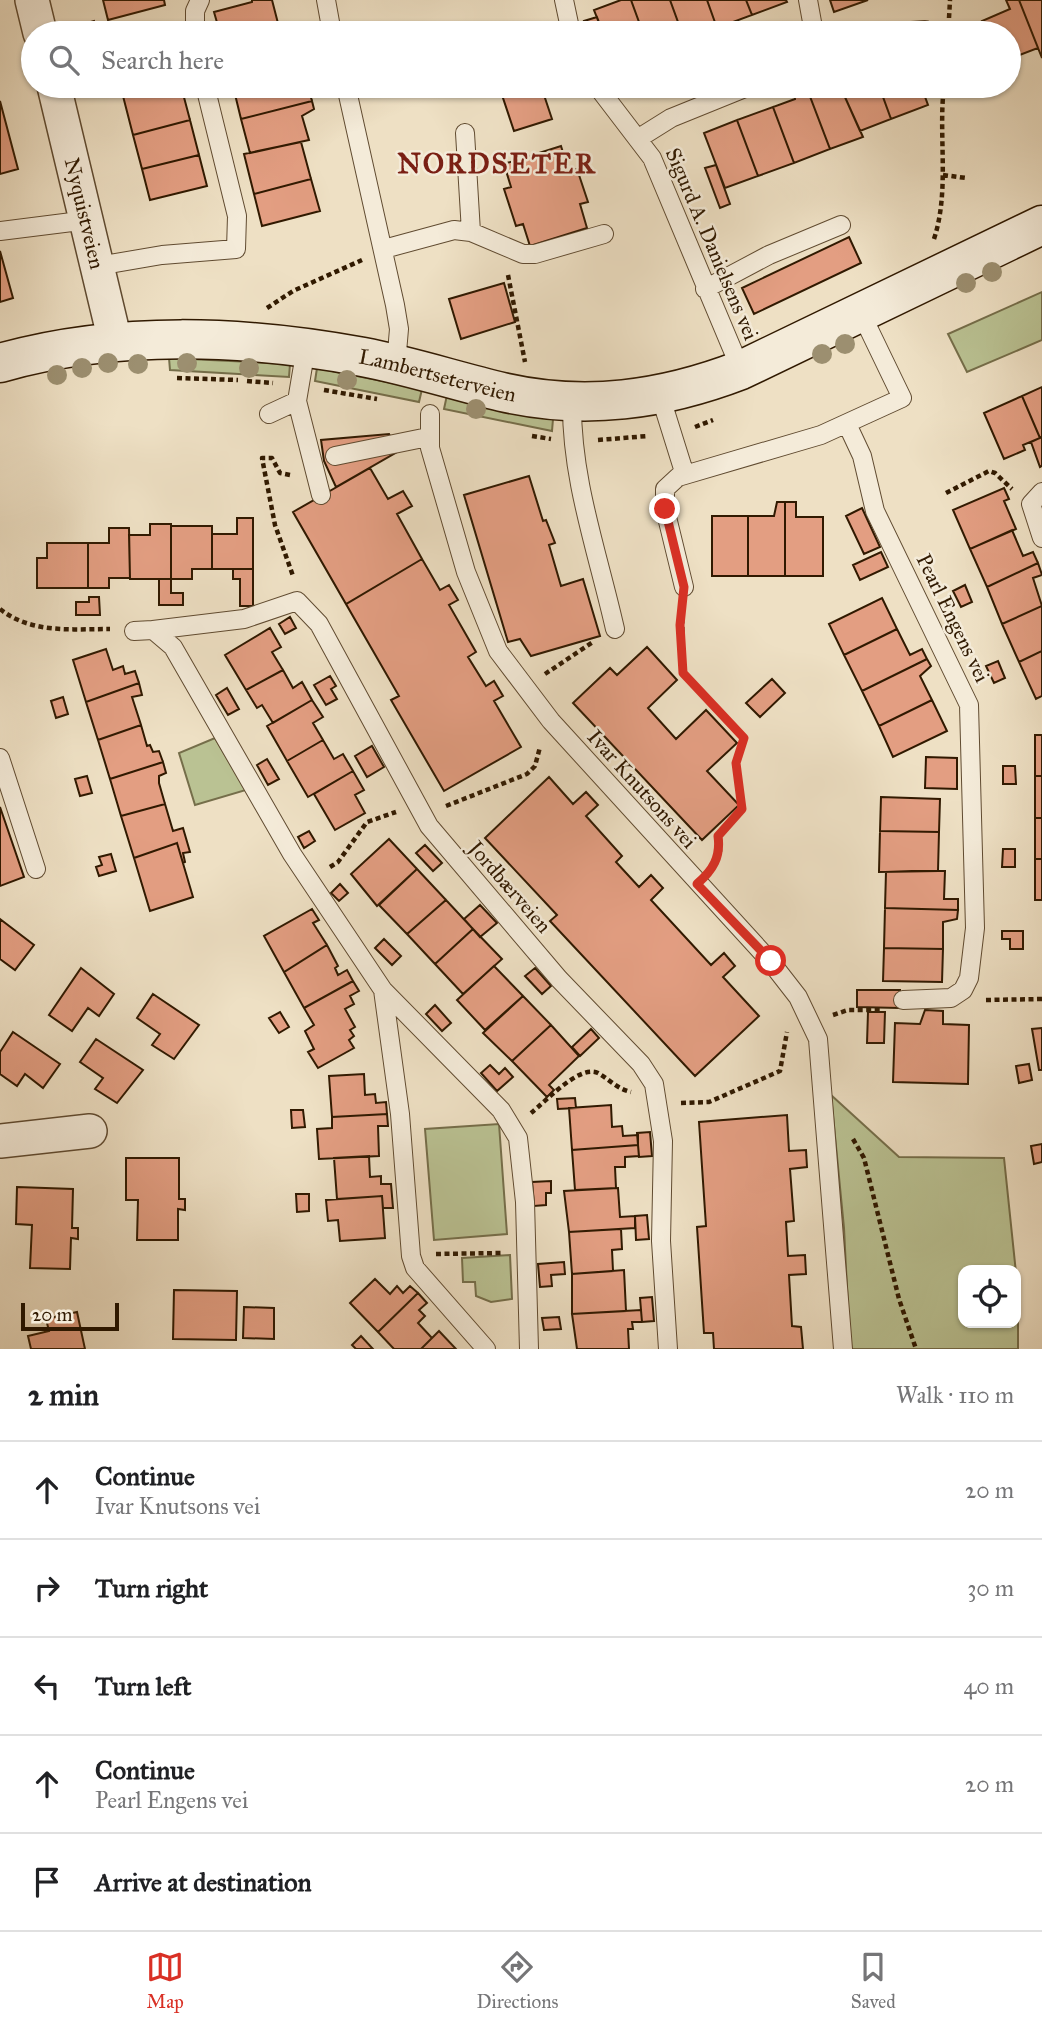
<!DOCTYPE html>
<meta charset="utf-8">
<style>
:root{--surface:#fff;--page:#f6f6f6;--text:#202124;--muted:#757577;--line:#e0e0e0;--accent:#d93025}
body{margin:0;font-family:"IM FELL Great Primer",serif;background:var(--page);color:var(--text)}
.controls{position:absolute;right:21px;bottom:21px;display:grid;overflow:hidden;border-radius:14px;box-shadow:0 2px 5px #0004}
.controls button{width:63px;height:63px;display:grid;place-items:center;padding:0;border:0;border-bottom:2px solid var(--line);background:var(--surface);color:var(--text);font:35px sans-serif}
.scale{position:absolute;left:21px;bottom:18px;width:98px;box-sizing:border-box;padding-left:7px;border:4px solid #301900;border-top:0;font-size:19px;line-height:24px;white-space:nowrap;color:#301900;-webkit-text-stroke:5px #f4ebd9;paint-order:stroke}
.stop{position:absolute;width:21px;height:21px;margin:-16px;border:5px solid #d93025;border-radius:50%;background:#fff}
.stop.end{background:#d93025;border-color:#fff;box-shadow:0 2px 7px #0008}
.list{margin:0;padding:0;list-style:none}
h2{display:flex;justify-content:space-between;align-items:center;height:91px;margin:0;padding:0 28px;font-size:30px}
h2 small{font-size:23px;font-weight:400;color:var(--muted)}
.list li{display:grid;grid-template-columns:46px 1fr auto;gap:21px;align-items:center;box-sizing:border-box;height:98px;padding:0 28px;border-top:2px solid var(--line)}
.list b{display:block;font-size:26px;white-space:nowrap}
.list p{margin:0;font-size:23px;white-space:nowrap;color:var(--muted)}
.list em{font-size:23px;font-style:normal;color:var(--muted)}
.icon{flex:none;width:38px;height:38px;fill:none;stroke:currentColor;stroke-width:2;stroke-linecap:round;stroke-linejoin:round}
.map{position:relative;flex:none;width:1042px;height:1349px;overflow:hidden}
.search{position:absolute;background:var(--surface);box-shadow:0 2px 5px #0004;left:21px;right:21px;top:21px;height:77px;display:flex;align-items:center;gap:18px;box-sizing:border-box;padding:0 24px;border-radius:38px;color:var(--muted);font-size:26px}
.sheet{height:581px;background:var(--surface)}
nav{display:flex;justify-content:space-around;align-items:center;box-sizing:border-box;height:98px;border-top:2px solid var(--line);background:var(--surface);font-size:19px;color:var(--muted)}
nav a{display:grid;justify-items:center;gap:4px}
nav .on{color:var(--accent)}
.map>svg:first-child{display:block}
.green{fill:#bac293;stroke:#756e4a;stroke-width:2;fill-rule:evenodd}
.building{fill:#e39e82;stroke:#301900;stroke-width:2}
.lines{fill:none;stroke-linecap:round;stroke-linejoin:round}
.service-casing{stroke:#604b31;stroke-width:20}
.minor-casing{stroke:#604b31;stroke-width:36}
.secondary-casing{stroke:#301900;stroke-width:41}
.path{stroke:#301900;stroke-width:4.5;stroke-dasharray:5 3.5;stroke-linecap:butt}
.service{stroke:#f4ebd9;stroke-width:18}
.minor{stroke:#f4ebd9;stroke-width:33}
.secondary{stroke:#f4ebd9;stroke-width:38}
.tree{fill:#9c8f70}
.route{stroke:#d93025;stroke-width:9}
.labels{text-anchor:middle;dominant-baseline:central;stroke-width:5;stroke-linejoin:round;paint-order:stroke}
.street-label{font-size:21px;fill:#301900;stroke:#f4ebd9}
.district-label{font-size:28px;font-weight:bold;letter-spacing:2px;fill:#7a1f14;stroke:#f4ebd9}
</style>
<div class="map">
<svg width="1042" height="1349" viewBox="0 0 1042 1349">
<rect width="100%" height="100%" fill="#eee0c4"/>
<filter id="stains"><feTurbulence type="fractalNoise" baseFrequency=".00286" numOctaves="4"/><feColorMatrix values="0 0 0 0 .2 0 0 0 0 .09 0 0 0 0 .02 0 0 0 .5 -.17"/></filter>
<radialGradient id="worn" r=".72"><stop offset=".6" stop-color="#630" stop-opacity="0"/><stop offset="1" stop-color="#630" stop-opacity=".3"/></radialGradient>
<!-- green -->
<path class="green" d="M1042,292V340L967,372L948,334Z
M169,358L290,364L289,377L170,370Z
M317,368L422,389L419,402L315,381Z
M447,395L553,419L552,431L444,409Z
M215,738L246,790L195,805L179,753Z
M831,1095L899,1157L1004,1158L1018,1292V1349H850L844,1228ZM963,1270H1016V1323H963Z
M499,1124L507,1234L434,1240L425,1129Z
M510,1255L512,1299L491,1302L476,1296L475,1282H463L462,1258Z"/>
<!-- building -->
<path class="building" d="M103,0H164L165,5L108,20Z
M252,0H272L280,31L220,33L214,12L252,2Z
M621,0H631L643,33H603L594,10Z
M631,0H670L682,33H643Z
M670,0H707L717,28L702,33H682Z
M707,0H746L752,15L717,28Z
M746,0H786L787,2L752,15Z
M830,0H868L834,12Z
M1006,0H1019L1038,48L1009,59V33H987L982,21L1010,9Z
M1019,0H1042V58L1038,48Z
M597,17L603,33H588L584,21Z
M94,21L97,33H79L77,26Z
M120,86H161L123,96Z
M161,86H181L190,120L133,135L123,96Z
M233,86H294L297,94L309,91L312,101L241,119Z
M499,86H541L552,119L514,131Z
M794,86H806L830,149L794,163L773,107L795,99Z
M806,86H814L816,91L840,86L863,137L830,149Z
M840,86H879L891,119L860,131Z
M879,86H921L928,105L891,119Z
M0,101L18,169L0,174Z
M312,101L314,109L302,116L309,140L250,153L241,119Z
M773,107L794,163L758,176L737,120Z
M190,120L199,155L142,169L133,135Z
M737,120L758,176L725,188L704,133Z
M301,142L311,179L254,194L244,154Z
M561,146L569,172L577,169L588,202L580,204L587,228L530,246L523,224L516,226L504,189L511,187L504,164Z
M199,155L207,186L150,200L142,169Z
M716,165L730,204L720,208L705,168Z
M311,179L320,211L262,226L254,194Z
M849,237L861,263L754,314L742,288Z
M0,251L13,298L0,302Z
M504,283L515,322L461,339L449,299Z
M1042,387V437L1040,438L1022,396Z
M1022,396L1040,438L1023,445L1025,450L1004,459L984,413Z
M389,434L397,452L336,487L324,461L321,440Z
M1042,437V466L1040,467L1031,442Z
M370,468L388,499L403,491L412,506L397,514L422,559L346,604L293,512Z
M529,476L543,521L546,520L555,543L549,545L561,586L583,579L600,636L531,656L520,639L508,642L464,495Z
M1004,488L1009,499L1004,501L1016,529L970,549L953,510Z
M777,502H785V576H748V516H774Z
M785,502H796V517H823V576H785Z
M862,508L880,547L864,554L846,516Z
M712,516H748V576H712Z
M237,518H253V569H212V534H237Z
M150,524H171V579H130L129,535H150Z
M171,526H212V569H192V579H171Z
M109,528H129L130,578H109V588H88V543H109Z
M1012,530L1023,556L1033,552L1038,563L987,587L970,549Z
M47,543H88V588H37V558H47Z
M881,552L888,567L860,580L853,565Z
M422,559L440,590L449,585L458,600L449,605L476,652L468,657L486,686L494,681L503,696L494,701L521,747L444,791L391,700L399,696L346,604Z
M1038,563L1042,575L1033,578L1042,606L1002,624L987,587Z
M233,569H253V606H240V579H233Z
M159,579H171V593H183V605H159Z
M965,585L972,602L961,607L953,591Z
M89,597H99L100,615H76V602H89Z
M882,598L897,629L844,655L829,624Z
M1042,606V651L1019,662L1002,624Z
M290,617L296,628L285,634L279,624Z
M270,628L281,647L272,652L283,670L246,690L225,655Z
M897,629L910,655L922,649L927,659L862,691L844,655Z
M647,647L677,680L648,708L676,739L706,710L737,743L707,771L739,805L702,840L573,703L610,668L617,675Z
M106,649L113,670L123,666L125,674L135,671L139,683L86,702L73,660Z
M1042,651V696L1036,699L1019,662Z
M927,659L931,666L920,676L932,700L879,726L862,691Z
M998,661L1005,678L994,683L986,666Z
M283,670L293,688L302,682L312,700L273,723L262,705L257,708L246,690Z
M330,676L336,686L331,689L337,699L326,705L314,685Z
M772,679L785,693L760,717L746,703Z
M139,683L142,695L132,697L141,725L98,740L86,702Z
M227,688L239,709L228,715L216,695Z
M63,697L68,714L56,718L51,701Z
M312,700L323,717L313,723L323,740L287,761L267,726Z
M932,700L947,731L893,757L879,726Z
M141,725L147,746L150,745L153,752L159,751L163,762L110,779L98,740Z
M1035,735H1042V776H1035Z
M323,740L334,759L343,754L353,771L308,797L287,761Z
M372,746L384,767L367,777L355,756Z
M926,757L957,758V789L925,788Z
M267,759L279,779L268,785L257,765Z
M163,762L166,773L159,776V783L165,804L121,816L110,779Z
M1003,766H1015L1016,784H1003Z
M353,771L364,790L355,795L365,813L335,830L314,794Z
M87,776L92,793L80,796L75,779Z
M1035,776H1042V818H1035Z
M549,777L573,804L586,792L598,805L586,816L622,856L616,862L639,887L651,875L663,888L651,900L711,965L724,953L735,966L723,977L759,1016L695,1076L550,921L557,915L485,838Z
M881,797L940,799L939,832L880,831Z
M165,804L173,831L183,828L190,852L183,853L185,862L183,863L177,843L134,858L121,816Z
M0,807L24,877L0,886Z
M1035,818H1042V859H1035Z
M309,831L315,841L304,848L298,837Z
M880,831L939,832L938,871L879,872Z
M389,839L417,869L377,906L351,874Z
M177,843L193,897L150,911L134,858Z
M425,845L442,863L433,871L416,853Z
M1003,849H1015V867H1002Z
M111,854L116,871L99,876L96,867L102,865L99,857Z
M1035,859H1042V900H1035Z
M417,869L446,900L407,934L379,905Z
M912,871H945L944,899H958V910L885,908L886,872Z
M340,884L348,893L339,901L331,893Z
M446,900L473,929L435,964L407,934Z
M480,905L497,923L480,937L464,919Z
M885,908L958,910L957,919L943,922V949L884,948Z
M312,909L319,920L313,923L327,945L284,972L264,936Z
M0,919L34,945L15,970L0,959Z
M473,929L502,959L463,994L435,964Z
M1002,931H1023V949H1010V939H1002Z
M384,939L401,956L392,965L375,948Z
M327,945L338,966L335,968L338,975L347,970L353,981L304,1008L284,972Z
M884,948L943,949L942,982L883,981Z
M494,966L523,996L485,1030L457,1000Z
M81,968L114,994L99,1016L88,1008L72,1031L49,1015Z
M535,968L551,986L542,994L525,976Z
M353,981L359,991L350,996L354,1004L345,1009L355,1027L350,1030L354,1036L349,1040L354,1048L318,1068L308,1052L314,1049L305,1031L314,1025L304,1008Z
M857,990H900L899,1008L857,1007Z
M153,994L199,1025L174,1059L152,1045L160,1034L137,1018Z
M523,996L551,1025L512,1061L483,1033Z
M435,1005L451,1023L442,1031L426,1014Z
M925,1010L943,1011V1024L969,1025L968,1084L893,1082L895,1023L920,1024Z
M280,1012L289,1027L279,1033L269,1018Z
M868,1012H885L884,1043H867Z
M551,1025L579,1056L549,1085L554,1090L547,1097L512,1061Z
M1042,1028V1070H1039L1032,1029Z
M591,1029L599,1038L580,1056L572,1047Z
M13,1032L60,1064L43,1088L25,1074L17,1086L0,1074V1052Z
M96,1039L143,1070L117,1103L95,1089L103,1078L80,1062Z
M1029,1064L1032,1080L1019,1083L1016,1066Z
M490,1065L499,1074L505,1068L513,1077L497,1091L481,1073Z
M364,1074L365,1095L375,1094L376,1103L386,1102L387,1114L332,1117L329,1076Z
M575,1098L576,1108L558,1109L557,1099Z
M611,1105L612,1127L622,1126L623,1136L638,1135V1145L572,1150L569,1108Z
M291,1110H303L305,1127L292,1128Z
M387,1114L388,1126H378L379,1156L319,1159L317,1129L332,1128V1117Z
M787,1115L789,1151L806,1150L807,1167L790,1169L794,1221L786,1222L788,1256L805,1255L806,1274L789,1275L792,1326L801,1327L803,1349H714L713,1333H704L697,1227L706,1226L699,1122Z
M650,1132L652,1156L639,1157L637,1133Z
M1042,1144V1162L1034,1164L1031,1146Z
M638,1145L639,1156L625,1157V1167H615L616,1188L575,1190L572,1150Z
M369,1156L370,1177L381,1176V1184H391L393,1208H383L382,1196L337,1199L334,1158Z
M126,1158H179V1199H185V1210L178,1209V1240H137L138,1200H126Z
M551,1181V1193H546V1205L534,1206L532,1182Z
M17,1187L73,1189L72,1228H78V1239L71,1238L70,1269L30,1268L32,1225L16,1224Z
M618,1188L620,1217L635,1216V1228L569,1232L564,1191Z
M296,1194H309V1211L297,1212Z
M382,1196L385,1238L340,1241L338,1220L328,1221L326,1200Z
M647,1215L649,1239L636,1240L635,1216Z
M621,1229L622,1249L612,1250L613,1271L572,1274L569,1232Z
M564,1262L565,1274L551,1275L552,1286L540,1287L538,1264Z
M624,1270L626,1311L572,1314V1274Z
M375,1279L390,1294L397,1286L403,1293L410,1286L418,1293L378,1332L350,1303Z
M174,1290L237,1291L236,1340L173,1339Z
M418,1293L427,1303L419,1310L425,1316L418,1323L432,1338L421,1349H394L378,1332Z
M652,1297L654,1321L642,1322L640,1298Z
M244,1307L274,1308V1339L243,1338Z
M641,1310L642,1322H632L633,1329H628L629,1349H577L572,1314Z
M77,1312L85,1349H31L28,1336L49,1331L46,1319Z
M559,1317L561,1329L544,1330L542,1318Z
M439,1331L456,1349H421Z
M361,1336L373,1349H356L352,1345Z"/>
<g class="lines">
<defs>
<path id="service" d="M326,0L332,33
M564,0L571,33
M808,0L814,33
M195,33V11L200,0
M885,33L925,30
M346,86L395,305L399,329L396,364
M597,86L652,158L741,370
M465,133L471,232
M639,138L671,118L750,86
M0,231L88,220
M384,249L454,230L471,232L523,254H535L604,234
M98,266L162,255L236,249L237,216L205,86
M705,289L769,255L841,225
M660,395L685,475
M297,401L321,495
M572,402C571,480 598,553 615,629
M269,414L297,401L306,348
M430,414V448L466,572L498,651L551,721L770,961L798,997L818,1039L843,1349
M847,424L862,456L875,511L969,705L975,928L969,978L963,990L951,998L903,1000
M335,456L428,437
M1042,492L1031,504L1042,538
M684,587L665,509V489L678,477L821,435L902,398L861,313
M153,630L244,619L297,601L319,624L429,826L559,979L641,1064L654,1084L663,1141L661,1241L668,1349
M134,631L153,630L173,647L292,854L383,990L400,1114L411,1256L415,1268L486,1349
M0,758L36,869
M383,990L501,1110L518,1138L525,1202L529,1349"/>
<g id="minor">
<path d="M32,0L40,33"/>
<path id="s1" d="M54,86L115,341"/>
<path d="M0,1141L90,1131"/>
</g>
<g id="secondary">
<path id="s2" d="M0,363C116,330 245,335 363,357C410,366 456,381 502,392C585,411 663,400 741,370L1042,225"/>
</g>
</defs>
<!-- service casing -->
<use href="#service" class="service-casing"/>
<!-- minor casing -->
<use href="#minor" class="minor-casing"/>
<!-- secondary casing -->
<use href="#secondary" class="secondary-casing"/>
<!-- path -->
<path class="path" d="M949,18L950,0
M943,175L966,178
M934,239C950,190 938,136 944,86
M508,275L525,362
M267,308L293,291L362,260
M177,378L238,380
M247,381L273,383
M324,390L377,399
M695,427L713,420
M532,436L551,439
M598,440L648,436
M290,475L280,473L272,458H262L275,525L293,576
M946,493L989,471L995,473L1012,489
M0,609C31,634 73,629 110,629
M682,610L683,673L744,738L736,763L742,809L718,836L720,851L714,865
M545,674L593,642
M446,806L527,774L535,766L540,747
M330,867L338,862L367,822L396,812
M986,1000L1042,999
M833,1015L848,1010H880
M681,1103L709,1102L780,1071L787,1032
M531,1113C546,1101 580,1064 598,1073C609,1079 617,1089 631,1092
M853,1139L864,1158L899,1299L916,1349
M436,1254L501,1253"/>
<!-- service -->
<use href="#service" class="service"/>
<!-- minor -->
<use href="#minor" class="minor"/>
<!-- secondary -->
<use href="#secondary" class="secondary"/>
</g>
<!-- trees -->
<g class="tree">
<circle cx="992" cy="272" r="10"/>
<circle cx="966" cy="283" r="10"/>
<circle cx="845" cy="344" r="10"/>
<circle cx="822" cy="354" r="10"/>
<circle cx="108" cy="363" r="10"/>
<circle cx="187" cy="363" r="10"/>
<circle cx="138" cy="364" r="10"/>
<circle cx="82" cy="368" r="10"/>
<circle cx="249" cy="368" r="10"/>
<circle cx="57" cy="375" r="10"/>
<circle cx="347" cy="380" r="10"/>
<circle cx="476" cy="409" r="10"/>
</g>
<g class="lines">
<!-- route -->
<path class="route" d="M665,509L684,587L680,625L683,673L744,738L736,763L742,809L718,836C721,857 713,870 697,884L771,961"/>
</g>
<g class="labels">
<!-- street labels -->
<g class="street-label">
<text stroke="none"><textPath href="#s1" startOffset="131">Nyquistveien</textPath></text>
<text transform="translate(712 244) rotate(67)">Sigurd A. Danielsens vei</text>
<text stroke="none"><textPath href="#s2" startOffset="443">Lambertseterveien</textPath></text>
<text transform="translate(953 618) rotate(64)">Pearl Engens vei</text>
<text transform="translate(642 789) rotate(48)">Ivar Knutsons vei</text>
<text transform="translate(510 887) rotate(49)">Jordbærveien</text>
</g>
<!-- district labels -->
<g class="district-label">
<text x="497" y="163">NORDSETER</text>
</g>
</g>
<rect width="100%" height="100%" filter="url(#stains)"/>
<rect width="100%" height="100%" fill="url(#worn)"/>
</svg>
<div class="controls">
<button><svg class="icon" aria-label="locate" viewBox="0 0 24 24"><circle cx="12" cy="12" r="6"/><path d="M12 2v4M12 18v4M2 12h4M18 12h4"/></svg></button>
</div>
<div class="scale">20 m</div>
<div class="stop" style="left:771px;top:961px"></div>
<div class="stop end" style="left:665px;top:509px"></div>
<div class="search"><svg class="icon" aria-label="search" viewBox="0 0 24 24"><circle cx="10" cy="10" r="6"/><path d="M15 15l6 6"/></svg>Search here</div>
</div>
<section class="sheet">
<h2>2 min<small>Walk · 110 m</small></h2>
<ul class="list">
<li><svg class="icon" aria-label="ahead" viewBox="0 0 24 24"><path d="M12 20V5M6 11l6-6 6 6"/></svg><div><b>Continue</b><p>Ivar Knutsons vei</p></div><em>20 m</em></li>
<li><svg class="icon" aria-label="right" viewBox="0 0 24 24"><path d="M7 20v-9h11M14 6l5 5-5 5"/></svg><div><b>Turn right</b></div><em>30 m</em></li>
<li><svg class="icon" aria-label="left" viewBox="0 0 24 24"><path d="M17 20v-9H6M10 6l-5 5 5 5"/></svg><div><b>Turn left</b></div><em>40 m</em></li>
<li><svg class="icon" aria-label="ahead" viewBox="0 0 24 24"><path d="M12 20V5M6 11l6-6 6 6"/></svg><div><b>Continue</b><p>Pearl Engens vei</p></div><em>20 m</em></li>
<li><svg class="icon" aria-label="arrive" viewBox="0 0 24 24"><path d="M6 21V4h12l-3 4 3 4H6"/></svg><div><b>Arrive at destination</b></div></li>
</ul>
</section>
<nav>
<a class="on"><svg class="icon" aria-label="map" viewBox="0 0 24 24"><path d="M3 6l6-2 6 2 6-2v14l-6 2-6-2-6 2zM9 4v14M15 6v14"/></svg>Map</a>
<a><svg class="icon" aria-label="directions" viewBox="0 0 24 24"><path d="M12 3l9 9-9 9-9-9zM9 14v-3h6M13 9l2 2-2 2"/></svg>Directions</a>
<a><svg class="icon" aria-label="saved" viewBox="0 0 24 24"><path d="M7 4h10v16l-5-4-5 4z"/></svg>Saved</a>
</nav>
